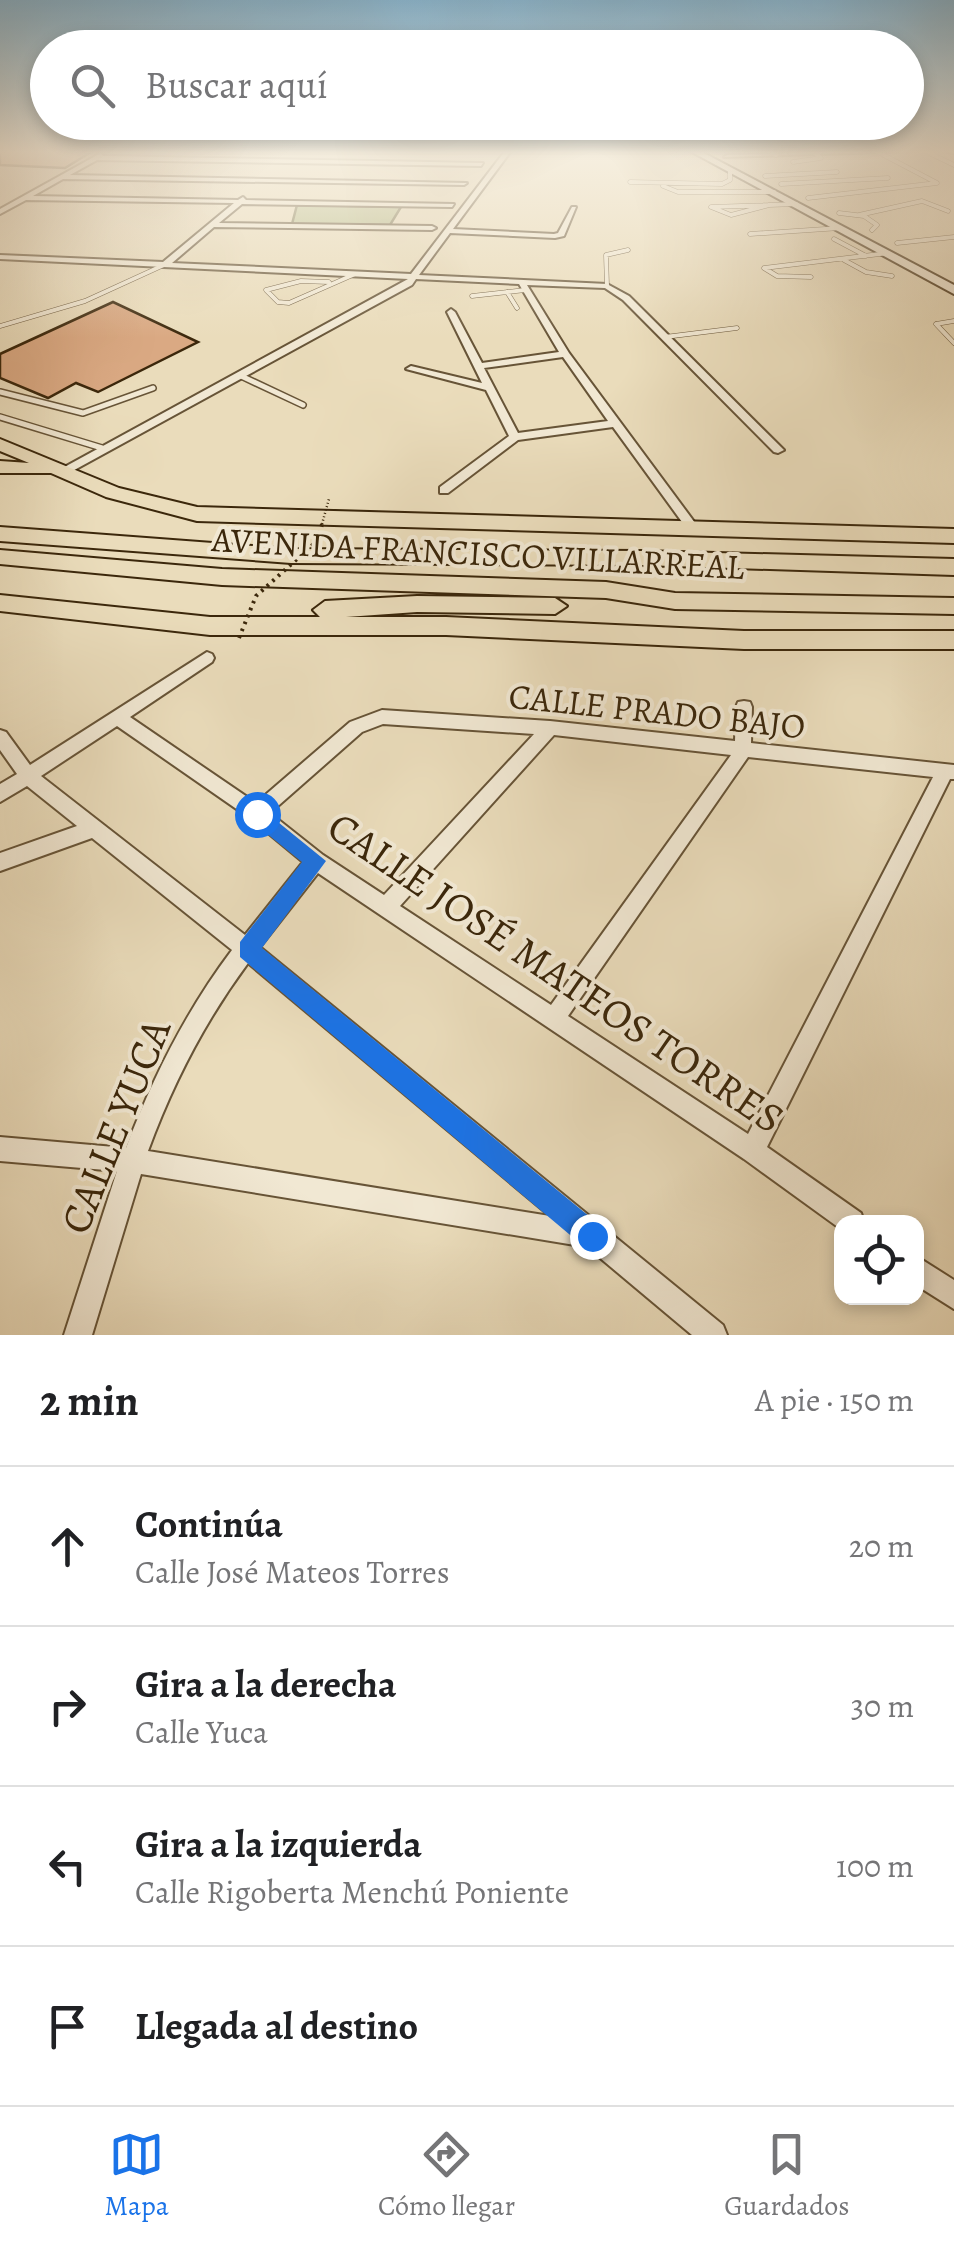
<!DOCTYPE html>
<html lang="es">
<meta charset="utf-8">
<style>
:root{--surface:#fff;--page:#f6f6f6;--text:#202124;--muted:#757577;--line:#e0e0e0;--accent:#1a73e8}
body{margin:0;font-family:Alegreya,serif;background:var(--page);color:var(--text)}
.controls{position:absolute;right:30px;bottom:30px;display:grid;overflow:hidden;border-radius:20px;box-shadow:0 5px 15px #0003}
.controls button{width:90px;height:90px;display:grid;place-items:center;padding:0;border:0;border-bottom:2px solid var(--line);background:var(--surface);color:var(--text);font:50px sans-serif}
.stop{position:absolute;width:30px;height:30px;margin:-22px;border:8px solid #1a73e8;border-radius:50%;background:#fff}
.stop.end{background:#1a73e8;border-color:#fff;box-shadow:0 2px 10px #0008}
.list{margin:0;padding:0;list-style:none}
h2{display:flex;justify-content:space-between;align-items:center;height:130px;margin:0;padding:0 40px;font-size:42px}
h2 small{font-size:32px;font-weight:400;color:var(--muted)}
.list li{display:grid;grid-template-columns:65px 1fr auto;gap:30px;align-items:center;box-sizing:border-box;height:160px;padding:0 40px;border-top:2px solid var(--line)}
.list b{display:block;font-size:38px;white-space:nowrap}
.list p{margin:0;font-size:32px;white-space:nowrap;color:var(--muted)}
.list em{font-size:32px;font-style:normal;color:var(--muted)}
.icon{flex:none;width:55px;height:55px;fill:none;stroke:currentColor;stroke-width:2;stroke-linecap:round;stroke-linejoin:round}
.map{position:relative;flex:none;width:954px;height:1335px;overflow:hidden}
.search{position:absolute;background:var(--surface);box-shadow:0 5px 15px #0003;left:30px;right:30px;top:30px;height:110px;display:flex;align-items:center;gap:25px;box-sizing:border-box;padding:0 35px;border-radius:55px;color:var(--muted);font-size:38px}
.sheet{height:770px;background:var(--surface)}
nav{display:flex;justify-content:space-around;align-items:center;box-sizing:border-box;height:140px;border-top:2px solid var(--line);background:var(--surface);font-size:28px;color:var(--muted)}
nav a{display:grid;justify-items:center;gap:5px}
nav .on{color:var(--accent)}
.map>svg:first-child{display:block}
.green{fill:#babf8e;stroke:#7a734c;stroke-width:2.5}
.building{fill:#daa983;stroke:#3b270b;stroke-width:2.5}
.lines{fill:none;stroke-linecap:round;stroke-linejoin:round}
.service-far1-casing{stroke:#675437;stroke-width:5}
.service-casing{stroke:#675437;stroke-width:8}
.minor-casing{stroke:#675437;stroke-width:4}
.secondary-casing{stroke:#3b270b;stroke-width:4}
.trunk-casing{stroke:#3b270b;stroke-width:4}
.service-far1{stroke:#f1e8d3;stroke-width:4}
.service{stroke:#f1e8d3;stroke-width:5}
.minor{fill:#f1e8d3;fill-rule:evenodd}
.secondary{fill:#f1e8d3;fill-rule:evenodd}
.trunk{fill:#eadcbb;fill-rule:evenodd}
.path-bridge-far1{stroke:#3b270b;stroke-width:2.5;stroke-dasharray:1 2.5;stroke-linecap:butt}
.path-bridge{stroke:#3b270b;stroke-width:4;stroke-dasharray:2.5 5;stroke-linecap:butt}
.route{fill:#1a73e8}
.labels{text-anchor:middle;dominant-baseline:central;stroke-width:8;stroke-linejoin:round;paint-order:stroke}
.street-label{font-size:35px;fill:#3b270b;stroke:#f1e8d3}
.near-street-label{font-size:42px;fill:#3b270b;stroke:#f1e8d3}
</style>
<div class="map">
<svg width="954" height="1335" viewBox="0 0 954 1335">
<rect width="100%" height="100%" fill="#eadcbb"/>
<filter id="stains"><feTurbulence type="fractalNoise" baseFrequency=".002" numOctaves="4"/><feColorMatrix values="0 0 0 0 .2 0 0 0 0 .09 0 0 0 0 .02 0 0 0 .5 -.17"/></filter>
<radialGradient id="worn" r=".72"><stop offset=".6" stop-color="#630" stop-opacity="0"/><stop offset="1" stop-color="#630" stop-opacity=".3"/></radialGradient>
<!-- green -->
<path class="green" d="M297,205L401,207L390,225L292,224Z"/>
<!-- building -->
<path class="building" d="M0,151H48L91,152L65,168L0,165Z
M113,302L198,342L98,392L76,383L48,398L0,378V354Z"/>
<g class="lines">
<defs>
<path id="service-far1" d="M770,151L776,155
M925,151L954,165
M793,162L821,158L816,154
M765,176L837,172
M630,182L722,184L730,180V170
M781,184L888,178
M663,186L678,192H774
M808,198L937,183L876,151
M769,205L731,215L711,207L796,204
M839,213L864,216L877,225L872,230
M859,215L922,201L948,211
M750,234L840,228
M834,239L866,256
M897,243L954,237
M844,260L866,272L892,276
M811,277L777,276L764,268L888,253
M329,282L301,281L266,290L278,302L289,303L355,274
M607,286L606,255L628,250
M507,292L517,308
M472,296L525,290
M936,324L954,343
M936,324L954,321
M0,326L85,301L166,264
M665,337L737,328"/>
<path id="service" d="M239,375L303,405
M0,392L83,413L153,388
M0,417L102,448"/>
<path id="minor" d="M505,151H511L453,229L554,234L558,233L572,207H576L564,236L555,238L450,233L419,275L607,284L629,296L784,450L778,453L774,452L623,300L605,288L527,285L569,353L698,527V533H690L613,427L518,440L448,493H440V487L509,436L486,390L406,369L411,366L482,383L447,312L451,309L455,312L482,363L559,352L519,284L416,279L412,285L67,474H59V470L408,279L0,259V255L163,262L234,203L26,200L0,214V209L101,153L103,156L483,163L481,166L97,160L70,175L467,183L464,185L63,179L33,196L238,200L243,197L246,200L454,204L452,207L242,204L219,223L432,226L436,228L432,230L214,227L172,263L411,274ZM563,357L608,421L518,433L484,368Z
M867,151H919L724,157L727,155Z
M942,151H954V153Z
M207,652L212,654L214,658L212,662L130,717L256,803L350,722L382,710L550,721L735,741L736,707L738,702L744,701L750,702L752,707L751,743L954,765V779H950L767,1147L861,1213L864,1222H842V1230L744,1159L318,873L260,947L723,1325L727,1335H692L587,1247L141,1174L92,1335H64L117,1171L0,1161V1137L126,1148C153,1077 186,1011 232,950L92,838L0,871V853L77,826L27,786L0,802V784L17,774L0,750V730L6,732L30,765ZM383,724L534,734L384,895L323,855L270,813L362,732ZM117,726L251,819L303,862L245,935L41,776ZM554,735L731,755L551,1005L400,906ZM748,757L933,777L748,1134L568,1016ZM248,963L550,1216L148,1151C173,1083 205,1021 248,963Z
M916,1256L954,1280V1309L916,1285Z"/>
<path id="secondary" d="M690,151H700L954,285V294Z"/>
<path id="trunk" d="M0,439L119,488L197,507L954,529V543L197,521L106,497L51,473H0V461L29,463L0,451Z
M0,527L291,549L641,551L954,559V575L641,565L291,563L0,541Z
M0,550L222,569L606,582L675,593L954,598V614L675,609L606,598L222,585L0,564Z
M0,595L210,617H320L313,610L325,601L417,596L555,598L567,606L555,614L417,612L346,617H446L744,631H954V649H744L446,635H210L0,611Z"/>
</defs>
<!-- service-far1 casing -->
<use href="#service-far1" class="service-far1-casing"/>
<!-- service casing -->
<use href="#service" class="service-casing"/>
<!-- minor casing -->
<use href="#minor" class="minor-casing"/>
<!-- secondary casing -->
<use href="#secondary" class="secondary-casing"/>
<!-- trunk casing -->
<use href="#trunk" class="trunk-casing"/>
<!-- service-far1 -->
<use href="#service-far1" class="service-far1"/>
<!-- service -->
<use href="#service" class="service"/>
<!-- minor -->
<use href="#minor" class="minor"/>
<!-- secondary -->
<use href="#secondary" class="secondary"/>
<!-- trunk -->
<use href="#trunk" class="trunk"/>
<!-- path-bridge-far1 -->
<path class="path-bridge-far1" d="M322,524L329,499"/>
<!-- path-bridge -->
<path class="path-bridge" d="M239,638L256,596L317,541L323,521"/>
</g>
<!-- sky -->
<linearGradient id="sky" x2="0" y2="1"><stop stop-color="#88b7d3"/><stop offset="0.45" stop-color="#f6efe0"/><stop offset="1" stop-color="#f6efe0" stop-opacity="0"/></linearGradient>
<rect width="954" height="338" fill="url(#sky)"/>
<!-- route -->
<path class="route" d="M257,805L326,861L262,948L601,1226L605,1236L601,1245L592,1249L582,1245L240,957V942L302,862L250,820L248,814Z"/>
<g class="labels">
<!-- street labels -->
<g class="street-label">
<text transform="translate(478 553) rotate(3)">AVENIDA FRANCISCO VILLARREAL</text>
<text transform="translate(657 711) rotate(6)">CALLE PRADO BAJO</text>
</g>
<!-- near-street labels -->
<g class="near-street-label">
<text transform="translate(556 972) rotate(34)">CALLE JOSÉ MATEOS TORRES</text>
<text transform="translate(115 1126) rotate(-68)">CALLE YUCA</text>
</g>
</g>
<rect width="100%" height="100%" filter="url(#stains)"/>
<rect width="100%" height="100%" fill="url(#worn)"/>
</svg>
<div class="controls">
<button><svg class="icon" aria-label="locate" viewBox="0 0 24 24"><circle cx="12" cy="12" r="6"/><path d="M12 2v4M12 18v4M2 12h4M18 12h4"/></svg></button>
</div>
<div class="stop" style="left:257px;top:814px"></div>
<div class="stop end" style="left:592px;top:1236px"></div>
<div class="search"><svg class="icon" aria-label="search" viewBox="0 0 24 24"><circle cx="10" cy="10" r="6"/><path d="M15 15l6 6"/></svg>Buscar aquí</div>
</div>
<section class="sheet">
<h2>2 min<small>A pie · 150 m</small></h2>
<ul class="list">
<li><svg class="icon" aria-label="ahead" viewBox="0 0 24 24"><path d="M12 20V5M6 11l6-6 6 6"/></svg><div><b>Continúa</b><p>Calle José Mateos Torres</p></div><em>20 m</em></li>
<li><svg class="icon" aria-label="right" viewBox="0 0 24 24"><path d="M7 20v-9h11M14 6l5 5-5 5"/></svg><div><b>Gira a la derecha</b><p>Calle Yuca</p></div><em>30 m</em></li>
<li><svg class="icon" aria-label="left" viewBox="0 0 24 24"><path d="M17 20v-9H6M10 6l-5 5 5 5"/></svg><div><b>Gira a la izquierda</b><p>Calle Rigoberta Menchú Poniente</p></div><em>100 m</em></li>
<li><svg class="icon" aria-label="arrive" viewBox="0 0 24 24"><path d="M6 21V4h12l-3 4 3 4H6"/></svg><div><b>Llegada al destino</b></div></li>
</ul>
</section>
<nav>
<a class="on"><svg class="icon" aria-label="map" viewBox="0 0 24 24"><path d="M3 6l6-2 6 2 6-2v14l-6 2-6-2-6 2zM9 4v14M15 6v14"/></svg>Mapa</a>
<a><svg class="icon" aria-label="directions" viewBox="0 0 24 24"><path d="M12 3l9 9-9 9-9-9zM9 14v-3h6M13 9l2 2-2 2"/></svg>Cómo llegar</a>
<a><svg class="icon" aria-label="saved" viewBox="0 0 24 24"><path d="M7 4h10v16l-5-4-5 4z"/></svg>Guardados</a>
</nav>
